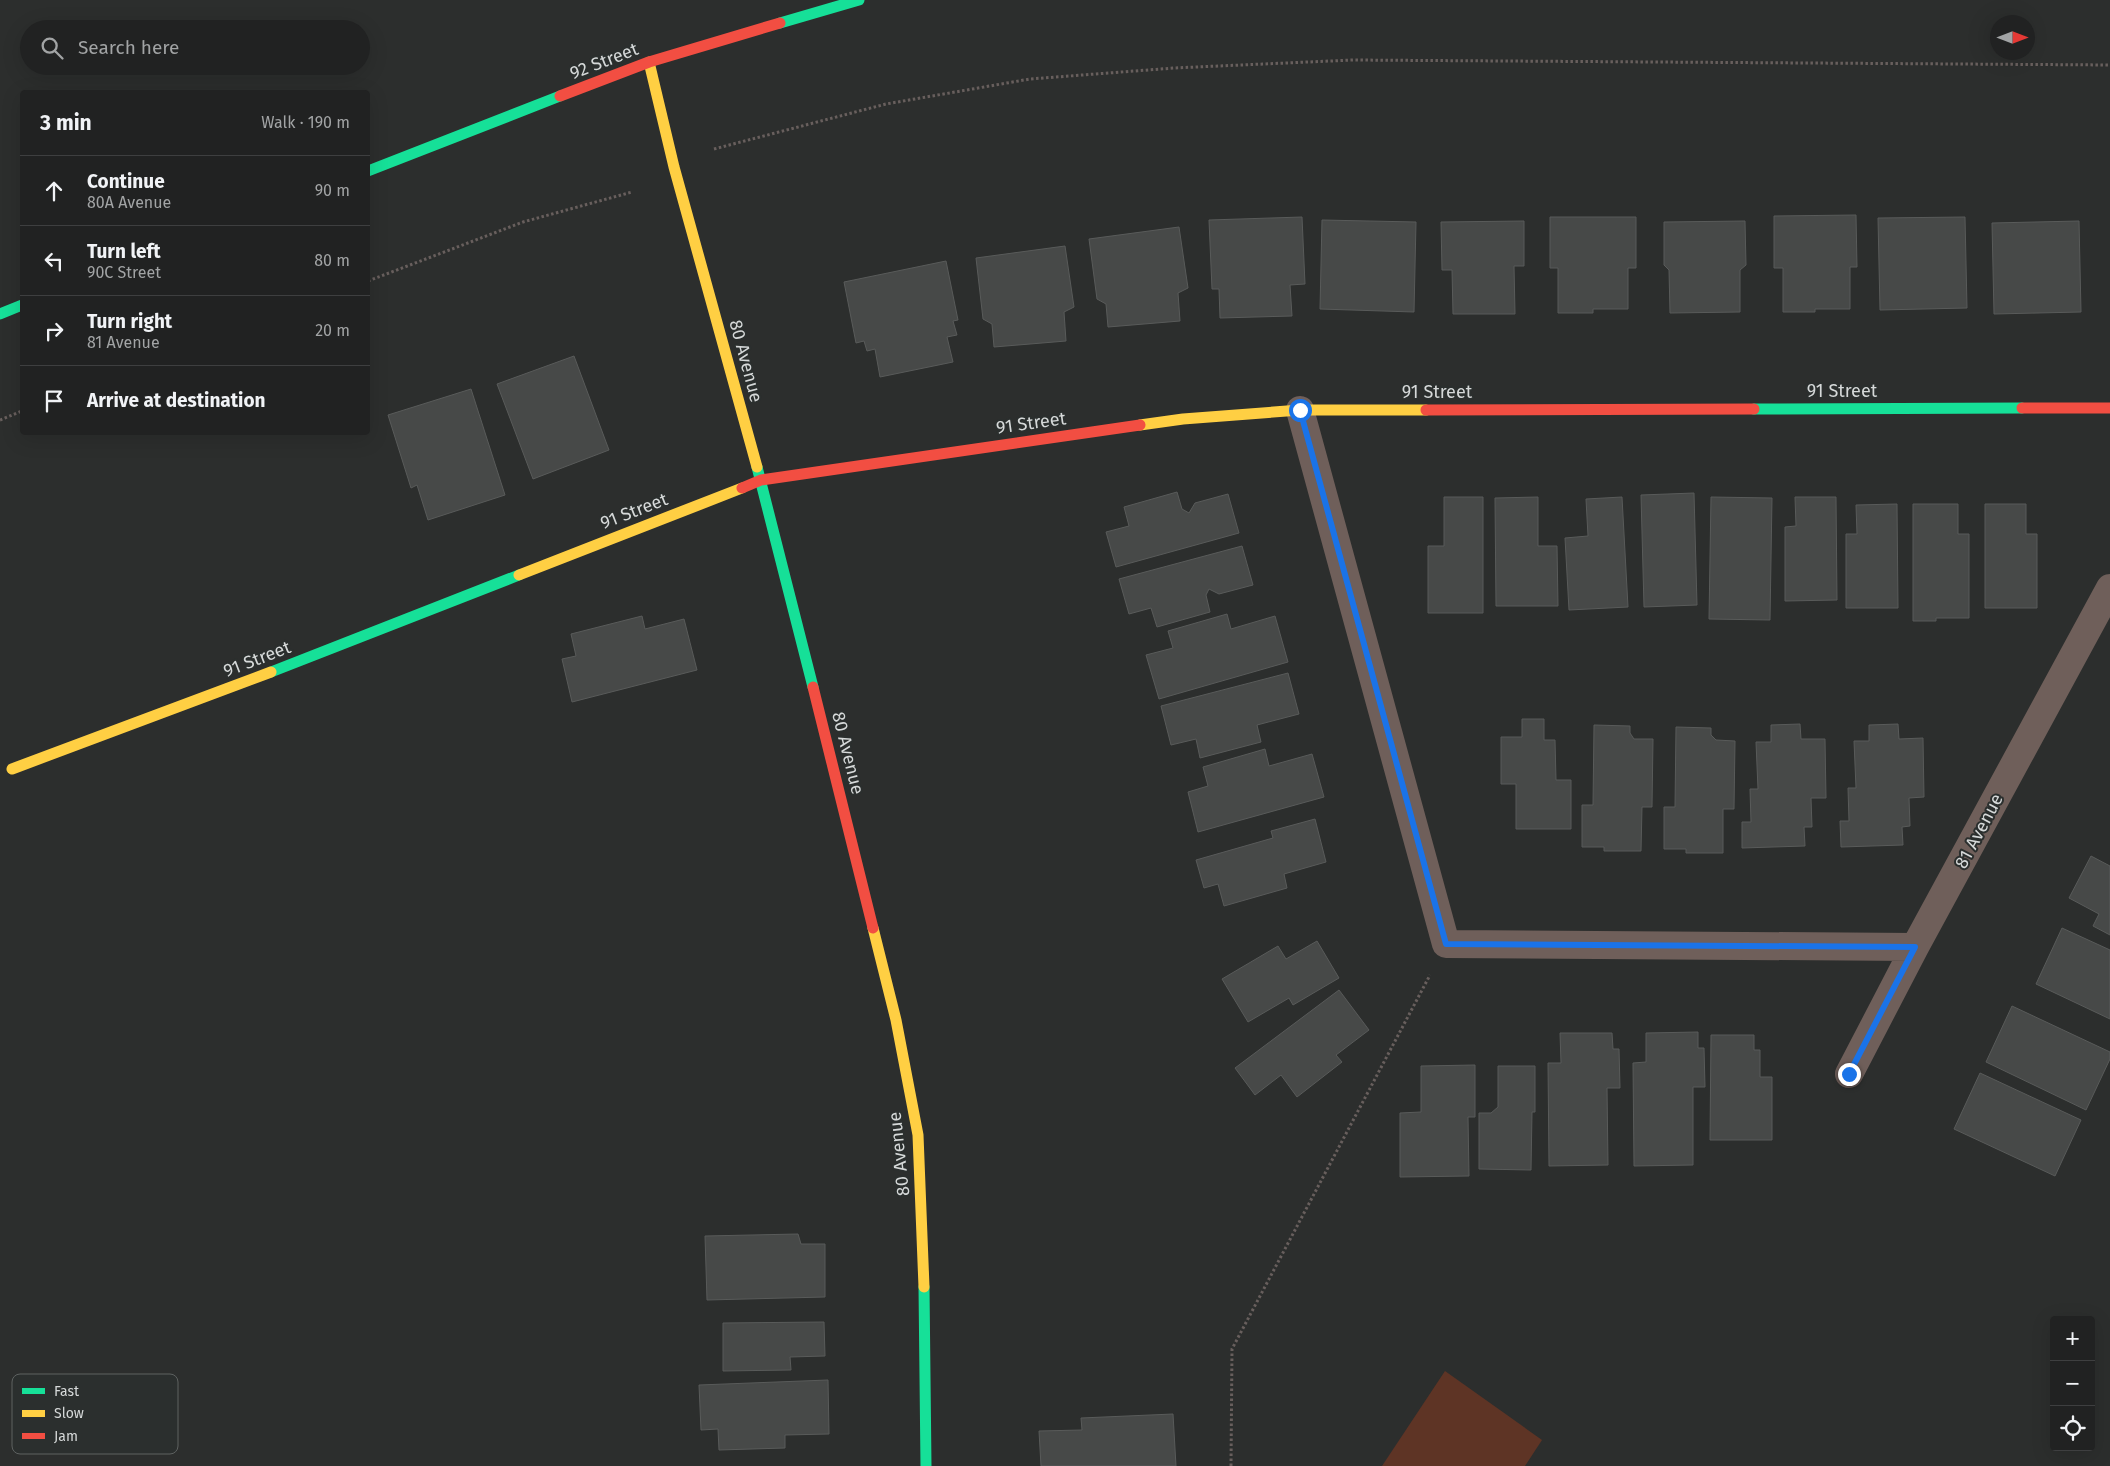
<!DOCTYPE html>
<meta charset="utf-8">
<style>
:root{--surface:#212222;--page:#2d2f2f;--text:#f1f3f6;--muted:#a2a4a5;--line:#3e3f40}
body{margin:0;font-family:"Fira Sans",sans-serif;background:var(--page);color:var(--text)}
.controls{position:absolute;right:15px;bottom:15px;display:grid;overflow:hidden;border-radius:5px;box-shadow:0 5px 20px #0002}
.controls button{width:45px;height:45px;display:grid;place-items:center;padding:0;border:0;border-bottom:1px solid var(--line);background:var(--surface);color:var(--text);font:25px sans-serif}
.compass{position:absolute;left:1990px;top:15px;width:45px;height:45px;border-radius:50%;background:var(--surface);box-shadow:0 5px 20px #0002;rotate:90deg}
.stop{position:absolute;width:15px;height:15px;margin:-11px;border:4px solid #1a73e8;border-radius:50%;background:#fff}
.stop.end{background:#1a73e8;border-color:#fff;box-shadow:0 1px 5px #0008}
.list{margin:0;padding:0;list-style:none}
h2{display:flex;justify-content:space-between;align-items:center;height:65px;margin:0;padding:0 20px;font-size:21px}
h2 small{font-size:16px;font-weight:400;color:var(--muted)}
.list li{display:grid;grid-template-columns:32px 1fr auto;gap:15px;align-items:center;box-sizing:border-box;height:70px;padding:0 20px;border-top:1px solid var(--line)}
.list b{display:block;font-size:19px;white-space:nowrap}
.list p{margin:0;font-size:16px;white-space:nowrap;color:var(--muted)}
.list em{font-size:16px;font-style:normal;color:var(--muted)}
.icon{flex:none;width:28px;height:28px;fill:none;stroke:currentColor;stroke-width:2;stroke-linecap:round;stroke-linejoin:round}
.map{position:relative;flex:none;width:2110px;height:1466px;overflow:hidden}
.search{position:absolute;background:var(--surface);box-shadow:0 5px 20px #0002;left:20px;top:20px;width:350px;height:55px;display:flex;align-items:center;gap:12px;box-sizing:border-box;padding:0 18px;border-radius:28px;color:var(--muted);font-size:19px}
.panel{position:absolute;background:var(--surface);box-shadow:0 5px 20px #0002;left:20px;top:90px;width:350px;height:345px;border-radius:5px}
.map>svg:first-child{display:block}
.green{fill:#5e3425}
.building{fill:#474948;stroke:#595b5a}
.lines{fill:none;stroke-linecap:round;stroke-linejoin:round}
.path{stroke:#685f5d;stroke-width:3;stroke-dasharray:2.5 2.5;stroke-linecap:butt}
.street{stroke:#6f5f5a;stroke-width:28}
.fast{stroke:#16e098;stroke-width:11}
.slow{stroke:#ffcf43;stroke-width:11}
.jam{stroke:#f24e42;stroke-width:11}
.route{stroke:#1a73e8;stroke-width:6}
.labels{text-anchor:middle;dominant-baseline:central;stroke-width:4;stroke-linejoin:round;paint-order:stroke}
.street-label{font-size:18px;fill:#d6d9d9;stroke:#2b2f2e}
.key{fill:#2b2f2e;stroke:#5e6261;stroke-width:1}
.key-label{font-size:14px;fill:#d6d9d9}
</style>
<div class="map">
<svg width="2110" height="1466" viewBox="0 0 2110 1466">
<rect width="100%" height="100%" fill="#2c2e2d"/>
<!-- green -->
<path class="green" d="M1445,1371L1542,1440L1525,1466H1382Z"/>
<!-- building -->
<path class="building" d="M1856,215L1857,267H1850V309H1815V312H1783V268H1774V216Z
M1302,217L1305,284L1290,285L1292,316L1220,318L1219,289H1212L1209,220Z
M1550,217H1636V268H1628V309H1593V313H1558V268H1550Z
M1965,217L1967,308L1880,310L1878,218Z
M1322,220L1416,222L1414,312L1320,309Z
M1524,221V266H1514L1515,314H1453L1452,270H1442L1441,222Z
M1745,221L1746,265L1740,270V312L1670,313L1669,270L1664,265V222Z
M2079,221L2081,312L1994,314L1992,223Z
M1179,227L1188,288L1178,293L1180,321L1108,327L1106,304L1097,299L1089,239Z
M1065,246L1074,307L1064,312L1066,341L994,347L992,324L983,319L976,258Z
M946,261L958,320L953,321L957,335L947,337L953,362L880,377L875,349L867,351L864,341L856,343L844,282Z
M574,356L609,450L533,479L497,384Z
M471,389L505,495L428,520L417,485L411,488L388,415Z
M1177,492L1182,509L1189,513L1195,503L1228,494L1239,533L1116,567L1106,532L1129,526L1124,507Z
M1694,493L1697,605L1644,607L1641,495Z
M1444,497H1483V613H1428V546H1444Z
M1538,497V546H1557L1558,606H1496L1495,498Z
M1622,497L1628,607L1569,610L1565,538L1588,536L1586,499Z
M1711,497L1772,498L1770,620L1709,619Z
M1795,497H1836L1837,600L1785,601V527L1796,526Z
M1897,504L1898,608H1846V534H1857L1856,505Z
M1913,504H1958V534H1969V618H1936V621H1913Z
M1985,504H2026V534H2037V608H1985Z
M1242,546L1253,585L1219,594L1209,589L1206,595L1210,612L1157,627L1151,608L1129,614L1119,579Z
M1227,614L1231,629L1275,616L1288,662L1159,699L1146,655L1173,648L1168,631Z
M642,616L645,629L684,619L697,670L572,702L562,659L576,656L571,634Z
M1288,673L1299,714L1257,725L1261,742L1200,758L1196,739L1171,745L1161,706Z
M1522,719H1544V740H1555L1556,780H1571V829H1516V784H1501V737H1522Z
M1800,724L1801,739H1825L1826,798H1811L1812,827H1804L1805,846L1742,848V822H1751L1750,789H1758L1756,742H1771V725Z
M1898,724L1899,739L1923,738L1924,797L1909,798L1910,826L1902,827L1903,845L1841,847L1840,821H1849L1848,788H1856L1854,741H1869V725Z
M1594,725L1630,726V733L1634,739H1653L1652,807H1642L1641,851H1604V847H1582V805H1593Z
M1676,727L1711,728V735L1716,740L1735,741L1734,809H1723V853H1686V849H1664V807H1675Z
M1265,749L1269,766L1312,754L1324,797L1198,832L1188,792L1208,786L1203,767Z
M1315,819L1326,862L1284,874L1287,888L1224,906L1218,884L1204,888L1196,860L1273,838L1271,831Z
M2091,856L2110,866V935L2093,926L2099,914L2069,898Z
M2062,928L2110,950V1019L2036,984Z
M1317,941L1339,978L1293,1005L1289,998L1248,1022L1222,979L1278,946L1286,959Z
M1339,990L1369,1030L1336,1055L1342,1062L1297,1097L1281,1075L1255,1095L1235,1068Z
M2012,1006L2110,1052V1059L2086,1110L1986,1062Z
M1698,1032V1048H1704L1705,1087H1693V1165L1634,1166L1633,1063L1646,1062V1033Z
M1560,1033H1612L1613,1049H1619L1620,1088H1607L1608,1165L1549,1166L1548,1063H1561Z
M1711,1035H1754V1050H1760V1077H1772V1140H1710Z
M1475,1065V1117H1468L1469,1176L1400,1177V1113L1421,1112V1066Z
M1498,1066H1535V1112H1532L1531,1170L1479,1169V1113H1491L1498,1107Z
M1980,1073L2081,1120L2055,1176L1954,1129Z
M798,1234L801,1244H825V1297L707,1300L705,1236Z
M824,1322L825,1356L790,1357L791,1370L723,1371V1323Z
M828,1380L829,1434L785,1435V1448L719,1450L718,1429L701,1430L699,1385Z
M1173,1414L1176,1466H1041L1039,1431L1082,1430L1081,1418Z"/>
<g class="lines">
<!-- path -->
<path class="path" d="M714,149L886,104L1030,79L1174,68L1353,60L2110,65
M368,281L523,222L632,192
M0,420L22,411
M1231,1466L1232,1349L1430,975"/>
<!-- street -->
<path class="street" d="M1300,410L1446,944L1915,947
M1849,1074L1915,947L2110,588"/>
<!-- fast -->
<path class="fast" d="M780,23L859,0
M368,171L560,96
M0,314L22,305
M1754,409L2022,408
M757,467L813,687
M271,672L519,575
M924,1287L926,1466"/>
<!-- slow -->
<path class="slow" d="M649,62L674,167L757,467
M1140,425L1183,419L1300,410H1426
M519,575L742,488
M12,769L271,672
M873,928L896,1020L918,1135L924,1287"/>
<!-- jam -->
<path class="jam" d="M560,96L649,62L780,23
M2022,408H2110
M1426,410L1754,409
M742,488L761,480L1140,425
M813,687L873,928"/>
</g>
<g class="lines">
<!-- route -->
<path class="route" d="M1300,410L1446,944L1915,947L1849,1074"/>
</g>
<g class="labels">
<!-- street labels -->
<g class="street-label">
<text transform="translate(604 61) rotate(-21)">92 Street</text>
<text transform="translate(746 361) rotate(75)">80 Avenue</text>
<text x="1842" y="391">91 Street</text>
<text x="1437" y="392">91 Street</text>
<text transform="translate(1031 423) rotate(-8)">91 Street</text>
<text transform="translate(634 511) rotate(-21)">91 Street</text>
<text transform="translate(257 659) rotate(-21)">91 Street</text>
<text transform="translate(848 753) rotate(76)">80 Avenue</text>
<text transform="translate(1979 831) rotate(-62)">81 Avenue</text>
<text transform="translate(899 1154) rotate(-96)">80 Avenue</text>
</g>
</g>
<!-- legend -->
<rect x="12" y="1374" width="166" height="80" rx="8" class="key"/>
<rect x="22" y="1388" width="23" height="6" fill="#16e098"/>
<rect x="22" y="1410" width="23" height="7" fill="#ffcf43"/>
<rect x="22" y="1433" width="23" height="6" fill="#f24e42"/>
<g class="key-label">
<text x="54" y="1396">Fast</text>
<text x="54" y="1418">Slow</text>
<text x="54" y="1441">Jam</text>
</g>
</svg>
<div class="controls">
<button>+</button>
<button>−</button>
<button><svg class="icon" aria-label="locate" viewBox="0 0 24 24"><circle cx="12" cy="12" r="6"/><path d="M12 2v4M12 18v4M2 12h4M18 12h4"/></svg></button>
</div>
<svg class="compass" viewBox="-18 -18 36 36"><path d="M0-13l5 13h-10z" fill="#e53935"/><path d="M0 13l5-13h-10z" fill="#a2a4a5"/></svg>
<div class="stop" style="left:1300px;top:410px"></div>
<div class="stop end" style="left:1849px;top:1074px"></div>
<div class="search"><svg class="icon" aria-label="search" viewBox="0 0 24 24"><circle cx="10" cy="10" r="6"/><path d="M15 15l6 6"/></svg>Search here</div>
<section class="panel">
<h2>3 min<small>Walk · 190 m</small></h2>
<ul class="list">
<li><svg class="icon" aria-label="ahead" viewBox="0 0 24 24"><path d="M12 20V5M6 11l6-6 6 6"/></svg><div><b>Continue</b><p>80A Avenue</p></div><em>90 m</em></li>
<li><svg class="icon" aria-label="left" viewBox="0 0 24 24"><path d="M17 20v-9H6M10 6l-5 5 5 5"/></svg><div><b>Turn left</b><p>90C Street</p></div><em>80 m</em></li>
<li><svg class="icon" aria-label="right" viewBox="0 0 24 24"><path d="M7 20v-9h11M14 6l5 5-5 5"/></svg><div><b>Turn right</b><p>81 Avenue</p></div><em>20 m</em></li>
<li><svg class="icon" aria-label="arrive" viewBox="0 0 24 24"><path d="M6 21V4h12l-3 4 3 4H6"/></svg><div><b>Arrive at destination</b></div></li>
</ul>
</section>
</div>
